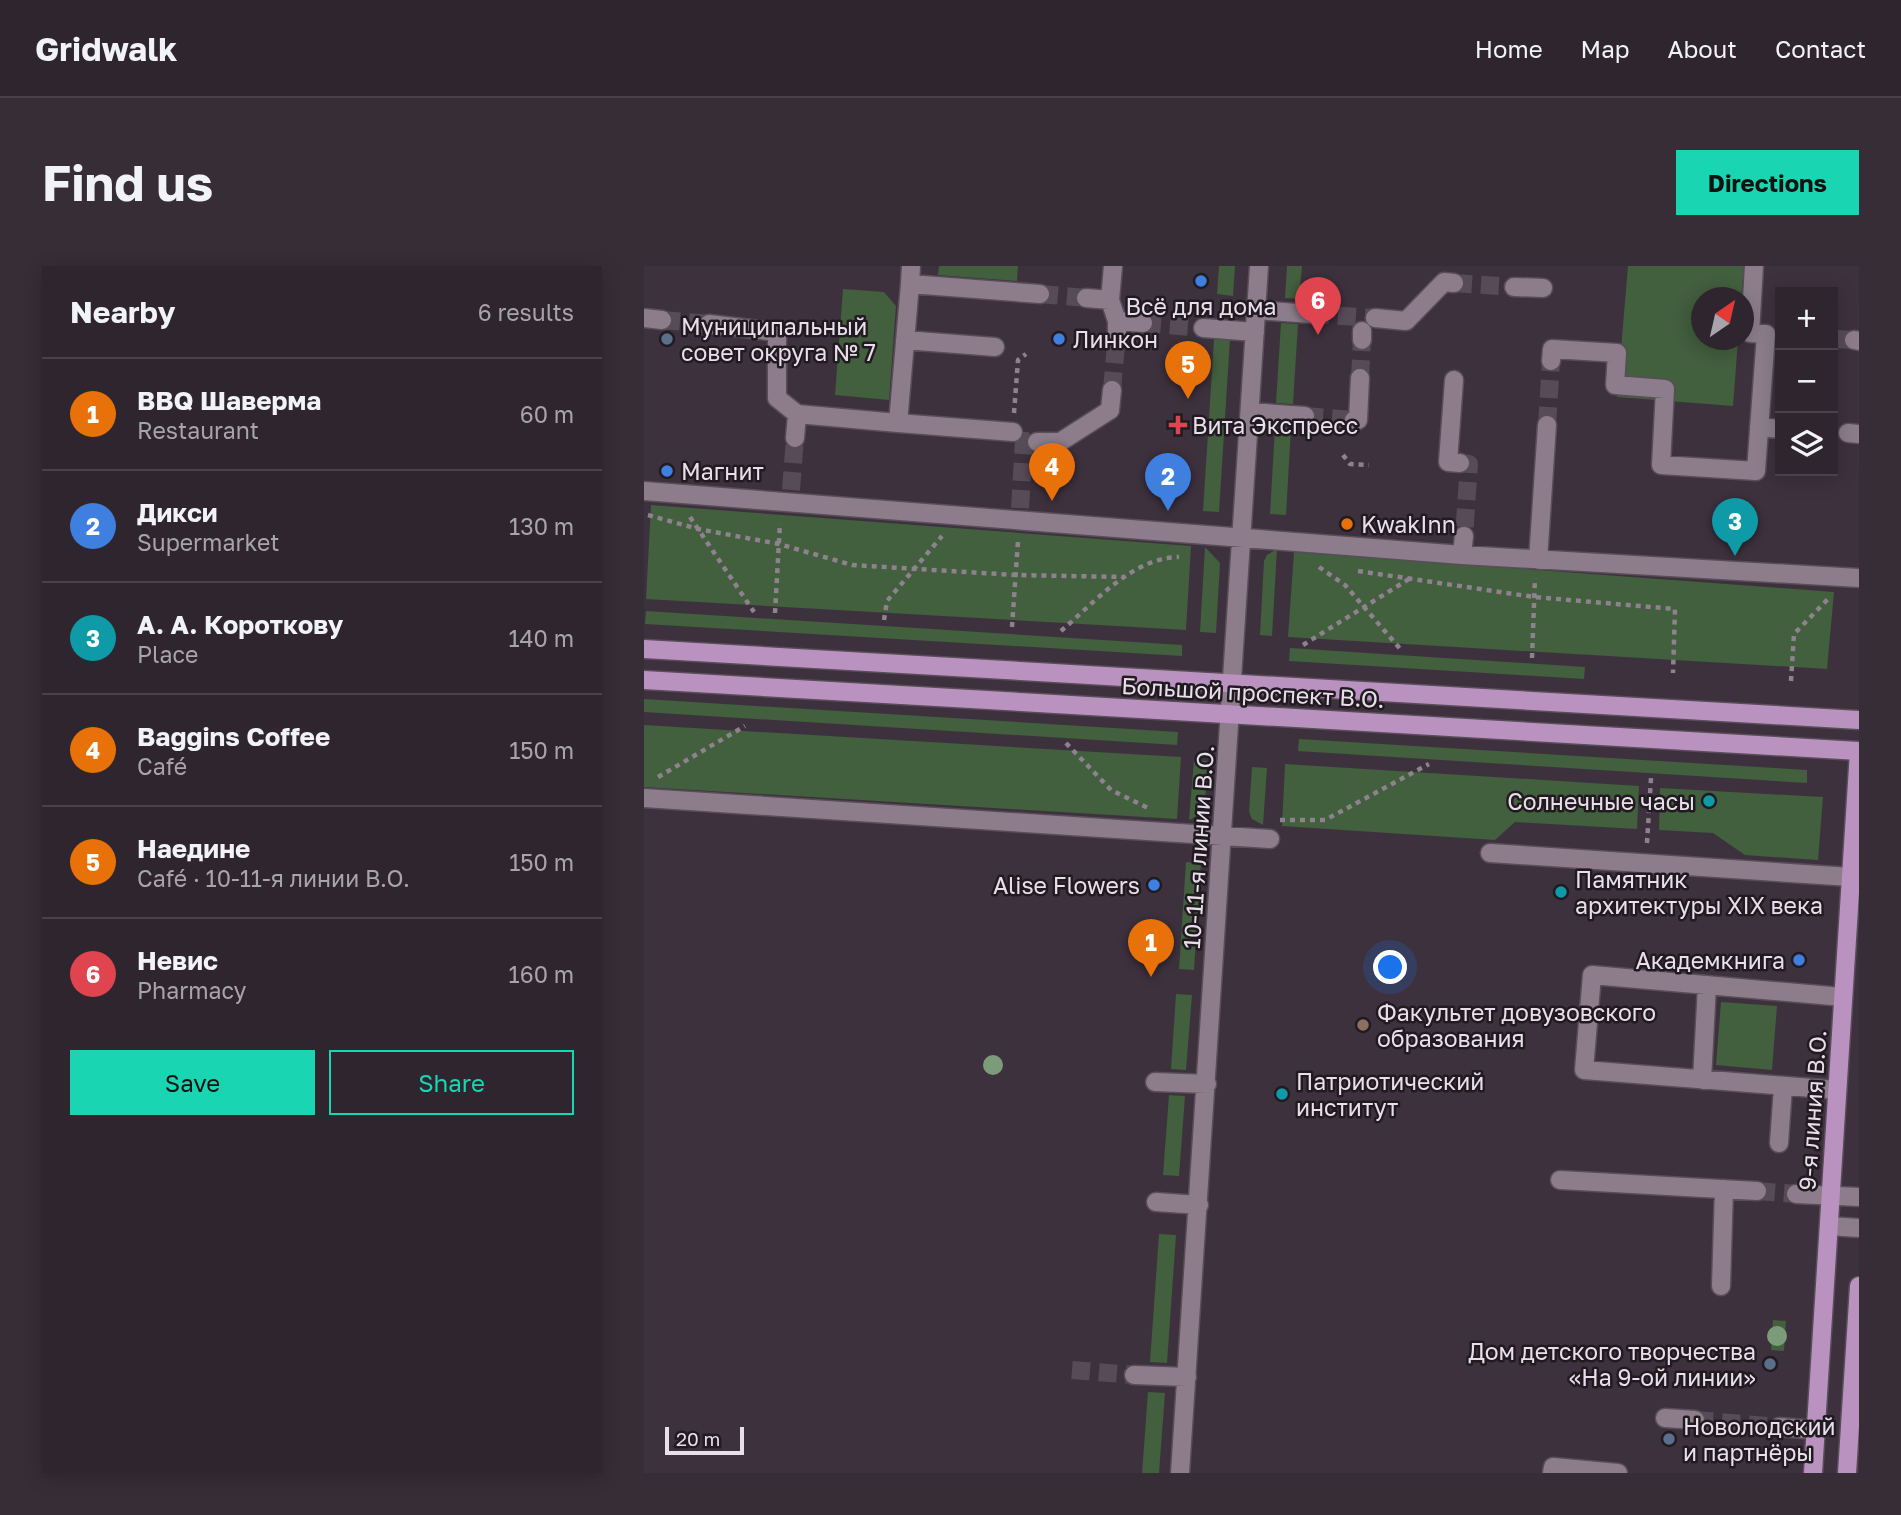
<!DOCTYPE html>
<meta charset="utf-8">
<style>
:root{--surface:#2e252e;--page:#362d36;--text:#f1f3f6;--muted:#a7a5aa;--line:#49424a;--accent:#1ad5b2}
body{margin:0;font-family:"Golos Text",sans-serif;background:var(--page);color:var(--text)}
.controls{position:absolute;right:21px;top:21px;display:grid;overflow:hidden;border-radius:0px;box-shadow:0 4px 18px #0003}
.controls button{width:63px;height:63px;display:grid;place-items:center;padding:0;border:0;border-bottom:2px solid var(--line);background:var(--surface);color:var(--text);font:35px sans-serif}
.compass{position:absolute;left:1047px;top:21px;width:63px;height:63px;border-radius:50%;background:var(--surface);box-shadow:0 4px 18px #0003;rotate:34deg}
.scale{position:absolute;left:21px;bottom:18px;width:79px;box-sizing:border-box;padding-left:7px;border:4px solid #e8e0e8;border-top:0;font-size:19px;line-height:24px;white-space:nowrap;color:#e8e0e8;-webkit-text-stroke:5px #211b21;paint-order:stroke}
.you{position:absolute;left:747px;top:702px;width:24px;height:24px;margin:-18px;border:5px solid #fff;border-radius:50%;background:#1a73e8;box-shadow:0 0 0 10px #1a73e833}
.badge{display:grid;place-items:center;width:46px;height:46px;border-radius:50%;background:var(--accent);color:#fff;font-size:23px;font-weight:700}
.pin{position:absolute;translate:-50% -58px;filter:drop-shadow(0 2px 4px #0008)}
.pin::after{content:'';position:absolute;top:37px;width:24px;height:21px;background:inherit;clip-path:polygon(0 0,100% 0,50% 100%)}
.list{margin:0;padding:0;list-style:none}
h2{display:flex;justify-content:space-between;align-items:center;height:91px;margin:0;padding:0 28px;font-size:30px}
h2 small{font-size:23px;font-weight:400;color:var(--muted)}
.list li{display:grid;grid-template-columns:46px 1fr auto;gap:21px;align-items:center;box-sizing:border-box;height:112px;padding:0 28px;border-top:2px solid var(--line)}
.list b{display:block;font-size:26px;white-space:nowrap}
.list p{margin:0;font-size:23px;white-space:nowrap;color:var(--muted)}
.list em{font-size:23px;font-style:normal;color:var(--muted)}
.actions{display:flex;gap:14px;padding:21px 28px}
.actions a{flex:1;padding:16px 0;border:2px solid var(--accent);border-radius:0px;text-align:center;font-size:24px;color:var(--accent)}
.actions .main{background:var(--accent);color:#111}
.icon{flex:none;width:38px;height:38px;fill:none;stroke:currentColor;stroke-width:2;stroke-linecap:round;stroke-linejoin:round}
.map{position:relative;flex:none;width:1215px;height:1207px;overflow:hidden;border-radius:0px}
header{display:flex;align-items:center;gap:42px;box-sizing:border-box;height:98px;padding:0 35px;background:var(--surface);border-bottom:2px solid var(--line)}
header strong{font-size:33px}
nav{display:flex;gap:38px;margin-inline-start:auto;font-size:24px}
.intro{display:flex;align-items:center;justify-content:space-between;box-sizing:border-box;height:168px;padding:0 42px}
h1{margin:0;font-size:49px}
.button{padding:18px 32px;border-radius:0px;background:var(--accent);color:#111;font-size:24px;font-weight:700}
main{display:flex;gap:42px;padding:0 42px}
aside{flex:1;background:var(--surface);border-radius:0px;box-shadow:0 4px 18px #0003}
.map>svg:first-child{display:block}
.green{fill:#425f3e}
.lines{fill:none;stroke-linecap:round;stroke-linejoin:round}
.minor-tunnel{stroke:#584b58;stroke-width:18;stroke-dasharray:18 9;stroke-linecap:butt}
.minor-casing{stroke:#584d58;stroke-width:21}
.major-casing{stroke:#584d58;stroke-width:21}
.path{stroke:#8d828d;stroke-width:4.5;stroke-dasharray:5 5;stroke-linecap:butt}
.minor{stroke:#8d7d8c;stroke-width:18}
.major{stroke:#b992c0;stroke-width:18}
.tree{fill:#7c9b78}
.shop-dot{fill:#3f7fe0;stroke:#211b21;stroke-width:2.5}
.service-dot{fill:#5c6f8a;stroke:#211b21;stroke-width:2.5}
.health-dot{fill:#e0444e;stroke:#211b21;stroke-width:2.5}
.food-dot{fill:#e8710a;stroke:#211b21;stroke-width:2.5}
.culture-dot{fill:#0f9aa8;stroke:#211b21;stroke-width:2.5}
.education-dot{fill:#8d6e63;stroke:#211b21;stroke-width:2.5}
.labels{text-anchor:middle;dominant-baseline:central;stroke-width:5;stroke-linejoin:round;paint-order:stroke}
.poi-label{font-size:23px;fill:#e8e0e8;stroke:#211b21;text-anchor:start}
.street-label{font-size:23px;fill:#e8e0e8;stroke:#211b21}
</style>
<header>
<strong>Gridwalk</strong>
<nav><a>Home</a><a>Map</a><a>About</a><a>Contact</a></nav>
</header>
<div class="intro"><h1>Find us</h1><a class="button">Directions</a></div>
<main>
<aside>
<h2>Nearby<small>6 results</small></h2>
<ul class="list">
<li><span class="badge" style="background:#e8710a">1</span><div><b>BBQ Шаверма</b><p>Restaurant</p></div><em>60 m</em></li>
<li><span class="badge" style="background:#3f7fe0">2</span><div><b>Дикси</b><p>Supermarket</p></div><em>130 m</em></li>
<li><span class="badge" style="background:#0f9aa8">3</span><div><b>А. А. Короткову</b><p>Place</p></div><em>140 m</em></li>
<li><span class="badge" style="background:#e8710a">4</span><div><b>Baggins Coffee</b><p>Café</p></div><em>150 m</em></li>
<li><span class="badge" style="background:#e8710a">5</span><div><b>Наедине</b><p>Café · 10-11-я линии В.О.</p></div><em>150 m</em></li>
<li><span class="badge" style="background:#e0444e">6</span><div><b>Невис</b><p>Pharmacy</p></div><em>160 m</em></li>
</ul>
<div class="actions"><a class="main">Save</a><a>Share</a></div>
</aside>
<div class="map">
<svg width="1215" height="1207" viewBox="0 0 1215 1207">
<rect width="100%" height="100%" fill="#3e313e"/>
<!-- green -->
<path class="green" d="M295,0H374L373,15L294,9Z
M575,0H591L589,30L573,28Z
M643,0H658L655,33L641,32Z
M984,0H1100L1097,31L1058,32V74H1094L1089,140L973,131Z
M199,23L240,26L252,40L245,134L191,129Z
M637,57L654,58L649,138L632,137Z
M570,73H586L575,246L559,245Z
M631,161L647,162L642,249L626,248Z
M7,239L547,280L542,364L2,333Z
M561,281L576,297L572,367L556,366Z
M633,283L628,370L616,369L620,295L623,289Z
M650,286L1190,326L1183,403L644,371Z
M2,345L538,379V390L1,358Z
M646,382L941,401L940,413L645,395Z
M0,433L534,466L533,479L0,446Z
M0,459L537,491L533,553L0,521Z
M655,473L1163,504V517L654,485Z
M550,494L563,495C562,514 566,547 545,554Z
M641,498L995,520L993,563L871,556L851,574L638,560Z
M608,501L623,502L619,559L608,553L605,546Z
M1016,522L1179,531L1174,594L1101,589L1069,567L1015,564Z
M542,596L557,597L550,704L535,703Z
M532,728L548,729L542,804L527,803Z
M1077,736L1133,740L1128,804L1072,799Z
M525,829L541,830L535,910L519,909Z
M515,968L532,969L523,1097L506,1096Z
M1129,1054L1142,1055L1140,1085L1127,1084Z
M504,1126L521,1127L515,1207H498Z"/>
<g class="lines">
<!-- minor-tunnel -->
<path class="minor-tunnel" d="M810,17L870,21
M396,28L442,32
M667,48L731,52
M18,54L65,58
M499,57L559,62
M1189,73L1210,74
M716,112L718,74
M468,124L473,67
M661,150L710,154
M903,159L907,95
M816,197L825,198L820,270
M147,224L151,172
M376,242L380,175L393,176
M1113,925L1152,928
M428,1104L490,1109
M1051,1154L1135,1161"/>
<defs>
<path id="minor" d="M267,0L266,18L396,28
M469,0L466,34L473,55V67
M870,21L899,22
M442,32L466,34
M612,44L667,48
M0,52L18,54
M731,52L762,55L800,16L810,17
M473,55L499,57
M65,58L133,66V132L153,148L151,172
M559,62L611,66
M261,74L351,81
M718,74V65
M1210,74L1215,75
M907,95L908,83L973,87L971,119L1021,123L1017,199L1112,205L1122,68L1106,67L1110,0
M810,114L804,196L816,197
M606,146L661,150
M153,148L254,157L266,18
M710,154H714L716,112
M254,157L369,166
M1115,161L1136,163
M1204,167L1215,168
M393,176H416L466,144L468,124
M0,225L818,289L1215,312
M818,289L820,270
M894,294L903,159
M0,532L626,573
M846,587L1207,611
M1058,814L1063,719
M511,816L563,818
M1193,824L940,804L948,709L1199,731
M1135,877L1139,821
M916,914L1113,925
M1152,928L1215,931
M512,936L555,939
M1185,960L1215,962
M1077,1020L1080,923
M490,1109L543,1111
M1021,1152L1051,1154
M1135,1161L1172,1164
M536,1207L615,0
M908,1207L909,1201L974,1207"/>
<path id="major" d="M0,383L1215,454
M0,414L1215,485
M1169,1207L1215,485
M1203,1207L1215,1020"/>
</defs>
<!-- minor casing -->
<use href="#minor" class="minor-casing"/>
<!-- major casing -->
<use href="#major" class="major-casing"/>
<!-- path -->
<path class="path" d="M370,147L374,94L382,88
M699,189L706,198L725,199
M4,249L54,263L135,278L208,299L371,309L480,311
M46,251L110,346
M675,301L701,319L758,385
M714,305L890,331L1031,343L1029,407
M131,347L136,257
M240,354L243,335L298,270
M368,361L374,275
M417,365C451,336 488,292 535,291
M659,379L765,313
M888,392L891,312
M1147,415L1150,368L1184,333
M422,477L467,524L504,542
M14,511L101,460
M636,554H681L785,498
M1003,577L1007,512"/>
<!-- minor -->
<use href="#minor" class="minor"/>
<!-- major -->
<use href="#major" class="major"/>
</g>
<!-- trees -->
<g class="tree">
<circle cx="349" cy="799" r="10"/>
<circle cx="1133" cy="1070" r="10"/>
</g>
<!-- markers -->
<g class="shop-dot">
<circle cx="557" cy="15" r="7"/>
<circle cx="415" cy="73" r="7"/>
<circle cx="23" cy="205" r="7"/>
<circle cx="510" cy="619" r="7"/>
<circle cx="1155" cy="694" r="7"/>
</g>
<g class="service-dot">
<circle cx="23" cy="73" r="7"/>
<circle cx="1126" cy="1098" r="7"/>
<circle cx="1025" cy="1173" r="7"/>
</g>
<path class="health-dot" d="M530.5 148.5h7v7h7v7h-7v7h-7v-7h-7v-7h7z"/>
<circle class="food-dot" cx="703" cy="258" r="7"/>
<g class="culture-dot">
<circle cx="1065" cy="535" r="7"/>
<circle cx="917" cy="626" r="7"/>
<circle cx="638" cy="828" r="7"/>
</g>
<circle class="education-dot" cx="719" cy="759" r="7"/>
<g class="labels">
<!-- poi labels -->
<g class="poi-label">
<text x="557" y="40" text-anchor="middle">Всё для дома</text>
<text x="37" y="60">Муниципальный<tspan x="37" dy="26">совет округа № 7</tspan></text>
<text x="429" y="73">Линкон</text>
<text x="548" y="159">Вита Экспресс</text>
<text x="37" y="205">Магнит</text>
<text x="717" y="258">KwakInn</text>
<text x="1051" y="535" text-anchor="end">Солнечные часы</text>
<text x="931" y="613">Памятник<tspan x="931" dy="26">архитектуры XIX века</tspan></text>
<text x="496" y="619" text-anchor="end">Alise Flowers</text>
<text x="1141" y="694" text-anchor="end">Академкнига</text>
<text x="733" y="746">Факультет довузовского<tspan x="733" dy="26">образования</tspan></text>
<text x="652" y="815">Патриотический<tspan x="652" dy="26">институт</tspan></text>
<text x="1112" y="1085" text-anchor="end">Дом детского творчества<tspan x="1112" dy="26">«На 9-ой линии»</tspan></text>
<text x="1039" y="1160">Новолодский<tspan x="1039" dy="26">и партнёры</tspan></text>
</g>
<!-- street labels -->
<g class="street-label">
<text transform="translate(609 426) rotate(3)">Большой проспект В.О.</text>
<text transform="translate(554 581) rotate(-86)">10-11-я линии В.О.</text>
<text transform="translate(1168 844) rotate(-86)">9-я линия В.О.</text>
</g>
</g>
</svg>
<div class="controls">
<button>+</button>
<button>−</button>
<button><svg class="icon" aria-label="layers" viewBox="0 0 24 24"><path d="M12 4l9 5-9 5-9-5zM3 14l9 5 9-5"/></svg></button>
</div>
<svg class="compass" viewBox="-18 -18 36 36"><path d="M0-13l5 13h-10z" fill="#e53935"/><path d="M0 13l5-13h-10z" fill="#a7a5aa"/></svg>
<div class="scale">20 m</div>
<div class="you"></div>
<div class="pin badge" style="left:507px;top:711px;background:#e8710a">1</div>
<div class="pin badge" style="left:524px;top:245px;background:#3f7fe0">2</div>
<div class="pin badge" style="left:1091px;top:290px;background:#0f9aa8">3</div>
<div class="pin badge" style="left:408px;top:235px;background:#e8710a">4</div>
<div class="pin badge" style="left:544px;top:133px;background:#e8710a">5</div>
<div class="pin badge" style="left:674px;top:69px;background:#e0444e">6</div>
</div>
</main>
